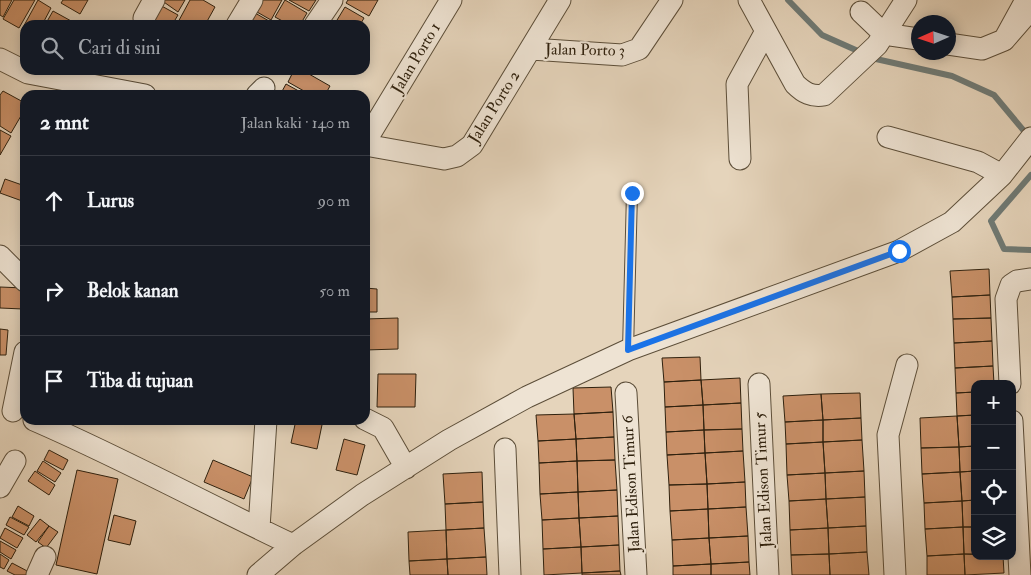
<!DOCTYPE html>
<html lang="id">
<meta charset="utf-8">
<style>
:root{--surface:#171b24;--page:#20242c;--text:#f1f3f6;--muted:#9ea1a6;--line:#363941}
body{margin:0;font-family:"IM FELL Double Pica",serif;background:var(--page);color:var(--text)}
.controls{position:absolute;right:15px;bottom:15px;display:grid;overflow:hidden;border-radius:10px;box-shadow:0 2px 12px #0003}
.controls button{width:45px;height:45px;display:grid;place-items:center;padding:0;border:0;border-bottom:1px solid var(--line);background:var(--surface);color:var(--text);font:25px sans-serif}
.compass{position:absolute;left:911px;top:15px;width:45px;height:45px;border-radius:50%;background:var(--surface);box-shadow:0 2px 12px #0003;rotate:267deg}
.stop{position:absolute;width:15px;height:15px;margin:-11px;border:4px solid #1a73e8;border-radius:50%;background:#fff}
.stop.end{background:#1a73e8;border-color:#fff;box-shadow:0 1px 5px #0008}
.list{margin:0;padding:0;list-style:none}
h2{display:flex;justify-content:space-between;align-items:center;height:65px;margin:0;padding:0 20px;font-size:21px}
h2 small{font-size:16px;font-weight:400;color:var(--muted)}
.list li{display:grid;grid-template-columns:32px 1fr auto;gap:15px;align-items:center;box-sizing:border-box;height:90px;padding:0 20px;border-top:1px solid var(--line)}
.list b{display:block;font-size:19px;white-space:nowrap}
.list em{font-size:16px;font-style:normal;color:var(--muted)}
.icon{flex:none;width:28px;height:28px;fill:none;stroke:currentColor;stroke-width:2;stroke-linecap:round;stroke-linejoin:round}
.map{position:relative;flex:none;width:1031px;height:575px;overflow:hidden}
.search{position:absolute;background:var(--surface);box-shadow:0 2px 12px #0003;left:20px;top:20px;width:350px;height:55px;display:flex;align-items:center;gap:12px;box-sizing:border-box;padding:0 18px;border-radius:15px;color:var(--muted);font-size:19px}
.panel{position:absolute;background:var(--surface);box-shadow:0 2px 12px #0003;left:20px;top:90px;width:350px;height:335px;border-radius:15px}
.map>svg:first-child{display:block}
.lines{fill:none;stroke-linecap:round;stroke-linejoin:round}
.stream{stroke:#6f7a75;stroke-width:6}
.building{fill:#c99068;stroke:#2f210e}
.service-casing{stroke:#5c4e39;stroke-width:12}
.minor-casing{stroke:#5c4e39;stroke-width:23}
.service{stroke:#eee3d3;stroke-width:10}
.minor{stroke:#eee3d3;stroke-width:21}
.route{stroke:#1a73e8;stroke-width:6}
.labels{text-anchor:middle;dominant-baseline:central;stroke-width:4.5;stroke-linejoin:round;paint-order:stroke}
.street-label{font-size:16px;fill:#2f210e;stroke:#eee3d3}
</style>
<div class="map">
<svg width="1031" height="575" viewBox="0 0 1031 575">
<rect width="100%" height="100%" fill="#e5d4bb"/>
<filter id="stains"><feTurbulence type="fractalNoise" baseFrequency=".004" numOctaves="4"/><feColorMatrix values="0 0 0 0 .2 0 0 0 0 .09 0 0 0 0 .02 0 0 0 .5 -.17"/></filter>
<radialGradient id="worn" r=".72"><stop offset=".6" stop-color="#630" stop-opacity="0"/><stop offset="1" stop-color="#630" stop-opacity=".3"/></radialGradient>
<g class="lines">
<!-- stream -->
<path class="stream" d="M788,0L822,35L876,59L952,76L994,95L1029,137
M1031,175L991,221L1004,249L1031,250"/>
</g>
<!-- building -->
<path class="building" d="M0,0H12L3,17L0,15Z
M14,0H35L19,28L3,19Z
M38,0L51,8L42,25H25V33L21,31Z
M63,0H88L80,14L61,3Z
M161,0H185L178,12Z
M190,0H203L215,7L205,25L177,24Z
M255,0H282L271,20L250,8Z
M285,0L307,13L300,25H290L275,17Z
M289,0H316L309,11Z
M348,0H378L369,16L346,3Z
M158,4L178,15L172,25H146Z
M345,7L364,18L360,25H334Z
M248,9L269,21L267,25H239Z
M53,11L73,22L72,25H45Z
M294,70H302L330,86L325,95H311L288,82Z
M286,84L306,95H280Z
M3,91L25,103V109L11,133L0,126V95Z
M0,130L11,136L0,155Z
M5,179L25,186V202L0,193Z
M989,269L990,295L952,297L950,271Z
M0,287L24,288L23,309L0,308Z
M365,288L377,289V312H365Z
M990,295L991,318L953,319L952,297Z
M398,318V349L365,350V319Z
M991,318L992,341L954,343L953,319Z
M0,329L8,330L6,355H0Z
M992,341L993,366L955,368L954,343Z
M700,357L701,380L664,382L662,358Z
M993,366L994,384H975V392L956,393L955,368Z
M378,374H416L415,407H377Z
M740,378L741,403L703,405L701,380Z
M701,380L703,405L665,407L664,382Z
M611,387L613,412L574,414L573,388Z
M975,392V415L957,416L956,393Z
M860,393L861,418L823,420L821,394Z
M821,394L823,420L785,422L783,396Z
M741,403L742,429L704,430L703,405Z
M703,405L704,430L666,432L665,407Z
M613,412L614,437L576,439L574,414Z
M574,414L576,439L538,441L536,415Z
M975,415V446L959,447L957,416Z
M957,416L959,447L921,448L920,418Z
M861,418L862,440L823,442V420Z
M296,420H323L317,449L291,443Z
M823,420V442L786,444L785,422Z
M742,429L743,451L705,453L704,430Z
M704,430L705,453L667,455L666,432Z
M614,437L615,460L577,461L576,439Z
M344,439L365,445L357,475L336,470Z
M576,439L577,461L539,463L538,441Z
M862,440L864,471L825,473L823,442Z
M823,442L825,473L787,475L786,444Z
M975,446V471L960,472L959,447Z
M959,447L960,472L922,474L921,448Z
M49,450L68,460L63,470L44,460Z
M743,451L745,482L707,484L705,453Z
M705,453L707,484L669,485L667,455Z
M213,460L253,477L244,499L204,482Z
M615,460L617,490L578,492L577,461Z
M43,461L61,473L55,482L37,471Z
M577,461L578,492L540,494L539,463Z
M77,470L118,479L97,574L56,565Z
M35,471L55,485L49,495L28,481Z
M864,471L865,497L826,499L825,473Z
M975,471V500L962,501L960,472Z
M482,472L483,502L445,504L443,474Z
M960,472L962,501L924,503L922,474Z
M825,473L826,499L789,501L787,475Z
M745,482L746,507L708,509L707,484Z
M707,484L708,509L670,511L669,485Z
M617,490L618,516L579,518L578,492Z
M578,492L579,518L542,520L540,494Z
M865,497L866,526L828,528L826,499Z
M826,499L828,528L790,530L789,501Z
M975,500V527H963L962,501Z
M962,501L963,527L925,529L924,503Z
M483,502L484,528L446,530L445,504Z
M18,506L34,516L29,526L12,517Z
M746,507L748,536L709,538L708,509Z
M708,509L709,538L672,540L670,511Z
M114,515L136,521L130,545L108,540Z
M618,516L619,545L581,547L579,518Z
M10,517L29,527L24,535L6,525Z
M579,518L581,547L543,549L542,520Z
M40,519L49,526L36,542L27,535Z
M49,526L58,532L46,548L38,542Z
M866,526L867,552L829,554L828,528Z
M963,527H975V554H964Z
M963,527L964,554L927,556L925,529Z
M5,528L23,538L17,548L0,538Z
M484,528L486,557L447,559L446,530Z
M828,528L829,554L791,555L790,530Z
M446,530L447,559L409,561L408,532Z
M748,536L749,562L711,564L709,538Z
M709,538L711,564L673,566L672,540Z
M0,541L16,550L11,559L0,552Z
M619,545L620,571L582,573L581,547Z
M581,547L582,573L544,575L543,549Z
M867,552L869,575H830L829,554Z
M0,554L9,560L4,569L0,567Z
M829,554L830,575H792L791,555Z
M964,554L1003,556L1004,573L965,575Z
M964,554L965,575H927V556Z
M486,557L487,575H448L447,559Z
M447,559L448,575H410L409,561Z
M749,562L750,575H711V564Z
M12,563L31,573L29,575H15L7,571Z
M711,564V575H673V566Z
M620,571L621,575H582V573Z"/>
<g class="lines">
<defs>
<path id="service" d="M628,350L632,193"/>
<path id="minor" d="M749,0L795,84C804,93 812,97 824,95L877,45L906,0
M1026,0L1004,40L1031,9
M861,12L884,34L918,39
M144,18L154,0
M237,25L252,0
M315,25L332,0
M948,44L982,49L1004,40
M531,49L622,55L639,49L672,0
M0,59L28,73L145,95
M257,95L264,88
M888,137L978,162L1002,175
M365,142L451,0
M365,145L444,159L457,156L472,145L560,0
M740,159L737,84L766,31
M0,256L25,281
M759,384L768,575
M1010,384L1006,299L1011,285L1017,281L1031,279
M626,393L636,575
M13,411L25,352
M365,419L383,428L406,468
M34,420C122,458 206,504 293,545
M1012,421L1020,575
M505,449L510,575
M0,487L15,461
M259,528L266,420
M37,575L45,557
M258,575L293,545L362,495L449,440L527,397L628,350L899,251L952,222L1002,175L1031,138
M895,575L888,435L907,365"/>
</defs>
<!-- service casing -->
<use href="#service" class="service-casing"/>
<!-- minor casing -->
<use href="#minor" class="minor-casing"/>
<!-- service -->
<use href="#service" class="service"/>
<!-- minor -->
<use href="#minor" class="minor"/>
</g>
<g class="lines">
<!-- route -->
<path class="route" d="M632,193L628,350L899,251"/>
</g>
<g class="labels">
<!-- street labels -->
<g class="street-label">
<text transform="translate(585 50) rotate(1)">Jalan Porto 3</text>
<text transform="translate(416 58) rotate(-59)">Jalan Porto 1</text>
<text transform="translate(494 107) rotate(-58)">Jalan Porto 2</text>
<text transform="translate(763 480) rotate(-93)">Jalan Edison Timur 5</text>
<text transform="translate(631 484) rotate(-93)">Jalan Edison Timur 6</text>
</g>
</g>
<rect width="100%" height="100%" filter="url(#stains)"/>
<rect width="100%" height="100%" fill="url(#worn)"/>
</svg>
<div class="controls">
<button>+</button>
<button>−</button>
<button><svg class="icon" aria-label="locate" viewBox="0 0 24 24"><circle cx="12" cy="12" r="6"/><path d="M12 2v4M12 18v4M2 12h4M18 12h4"/></svg></button>
<button><svg class="icon" aria-label="layers" viewBox="0 0 24 24"><path d="M12 4l9 5-9 5-9-5zM3 14l9 5 9-5"/></svg></button>
</div>
<svg class="compass" viewBox="-18 -18 36 36"><path d="M0-13l5 13h-10z" fill="#e53935"/><path d="M0 13l5-13h-10z" fill="#9ea1a6"/></svg>
<div class="stop" style="left:899px;top:251px"></div>
<div class="stop end" style="left:632px;top:193px"></div>
<div class="search"><svg class="icon" aria-label="search" viewBox="0 0 24 24"><circle cx="10" cy="10" r="6"/><path d="M15 15l6 6"/></svg>Cari di sini</div>
<section class="panel">
<h2>2 mnt<small>Jalan kaki · 140 m</small></h2>
<ul class="list">
<li><svg class="icon" aria-label="ahead" viewBox="0 0 24 24"><path d="M12 20V5M6 11l6-6 6 6"/></svg><div><b>Lurus</b></div><em>90 m</em></li>
<li><svg class="icon" aria-label="right" viewBox="0 0 24 24"><path d="M7 20v-9h11M14 6l5 5-5 5"/></svg><div><b>Belok kanan</b></div><em>50 m</em></li>
<li><svg class="icon" aria-label="arrive" viewBox="0 0 24 24"><path d="M6 21V4h12l-3 4 3 4H6"/></svg><div><b>Tiba di tujuan</b></div></li>
</ul>
</section>
</div>
